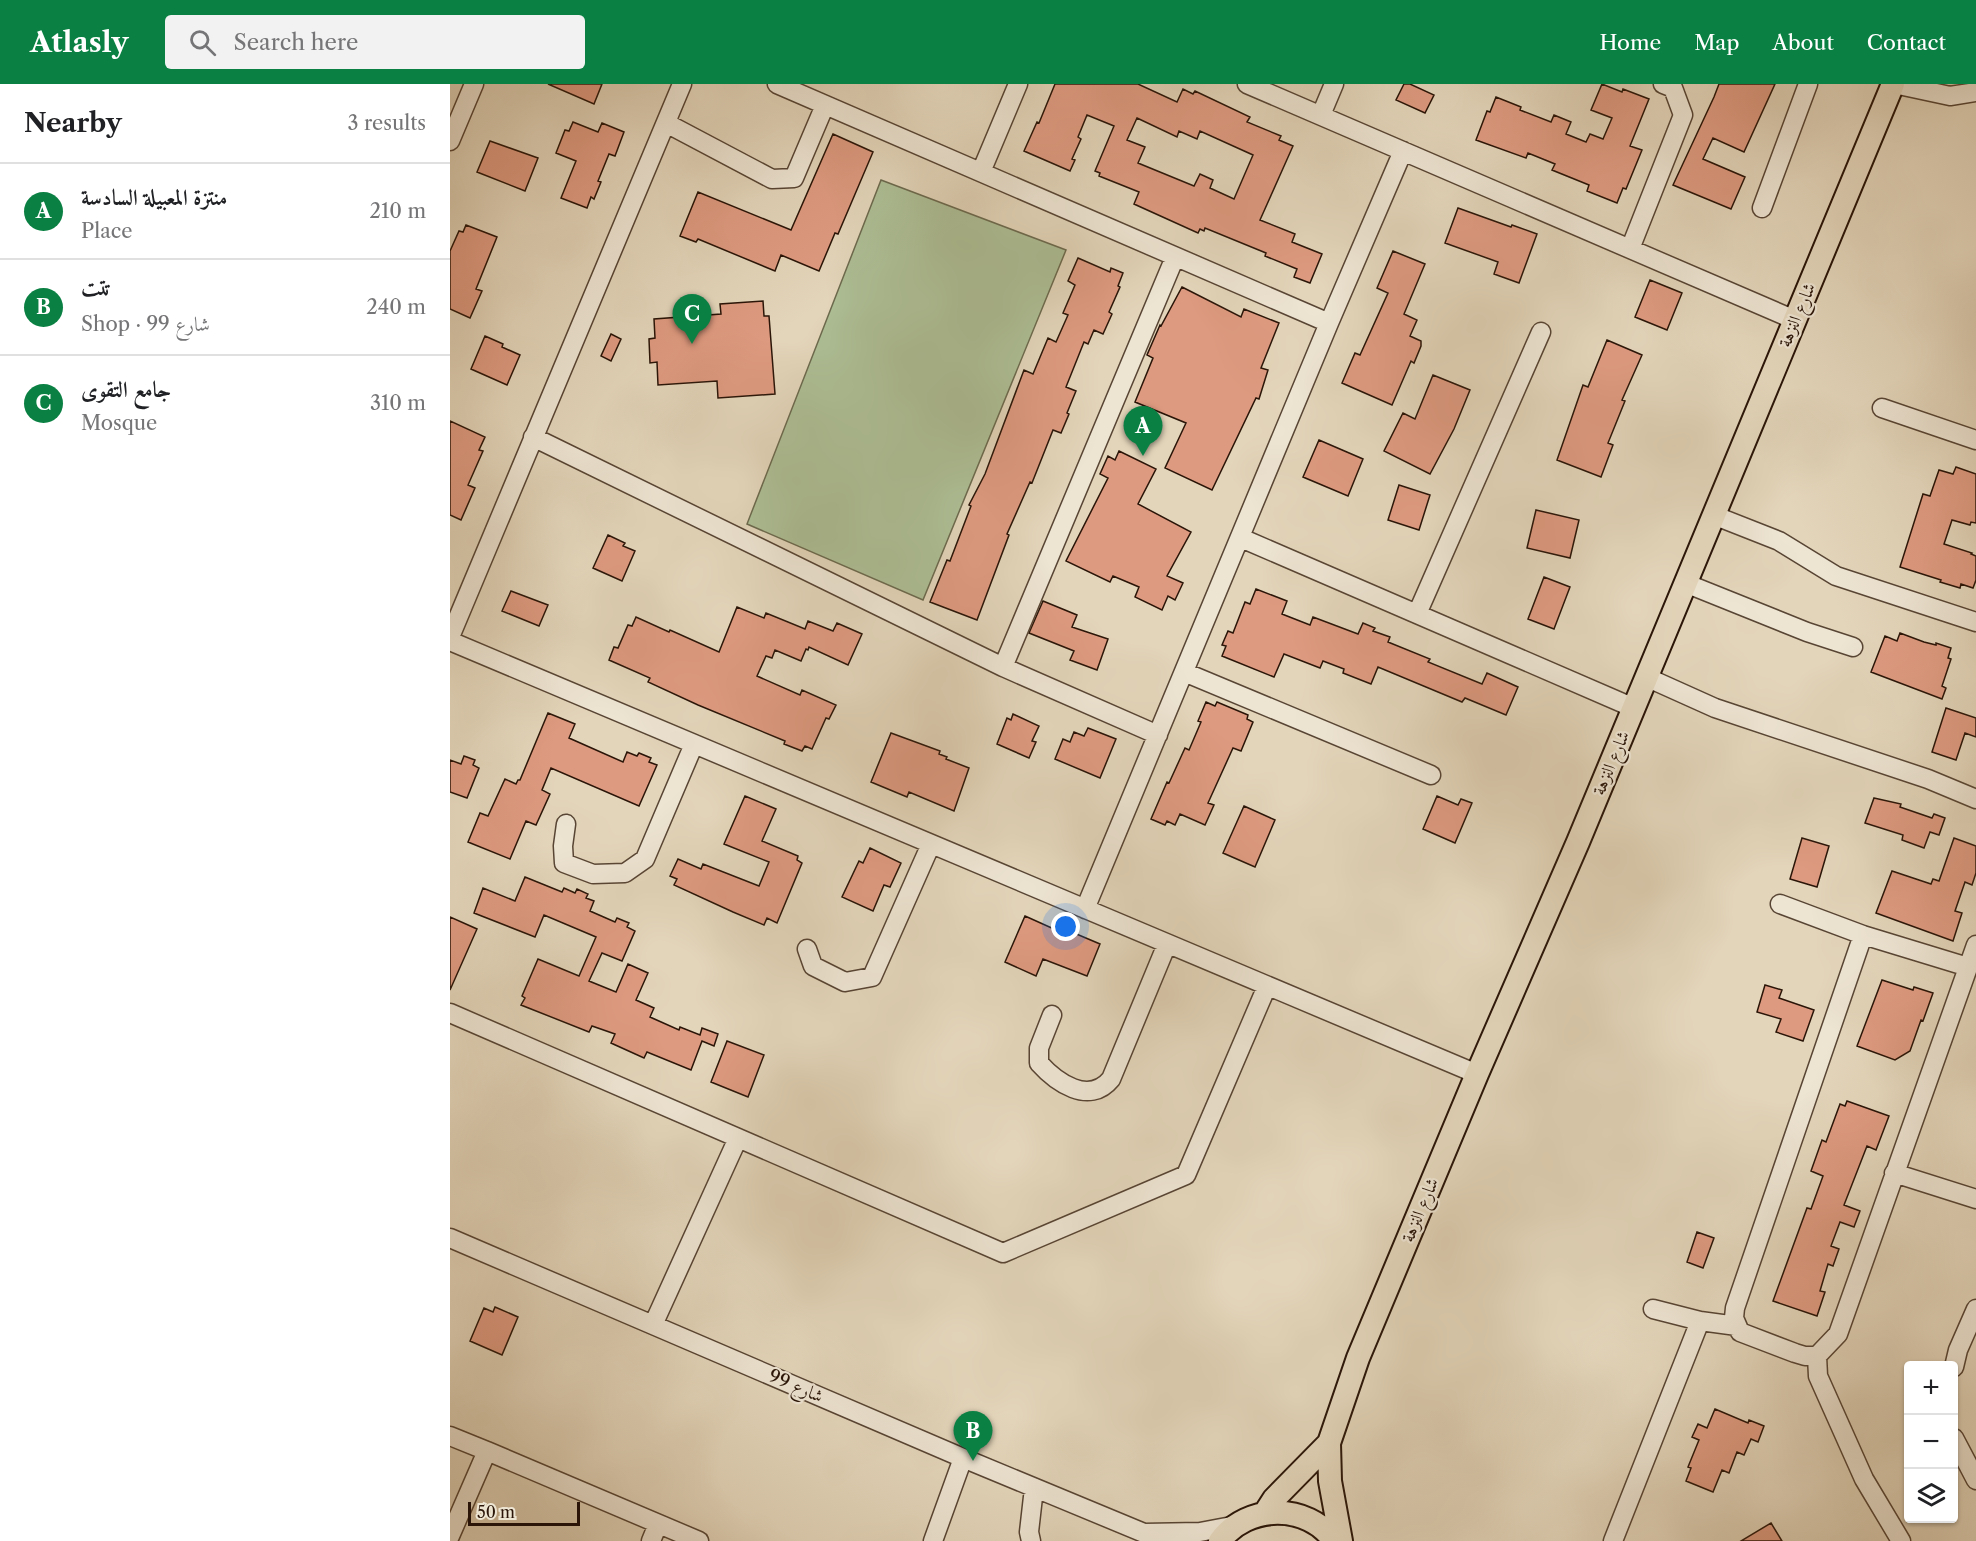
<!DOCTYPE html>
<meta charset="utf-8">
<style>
:root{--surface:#fff;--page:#f2f2f2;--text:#202124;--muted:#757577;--line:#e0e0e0;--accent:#0b8043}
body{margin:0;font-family:"Libre Caslon Text",Amiri,serif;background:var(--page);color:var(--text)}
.controls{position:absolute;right:18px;bottom:18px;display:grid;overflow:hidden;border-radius:6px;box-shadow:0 2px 4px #0004}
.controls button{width:54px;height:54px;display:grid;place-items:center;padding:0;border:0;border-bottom:2px solid var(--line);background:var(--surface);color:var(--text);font:30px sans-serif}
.scale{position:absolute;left:18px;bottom:15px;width:112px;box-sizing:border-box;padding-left:6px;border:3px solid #2a1508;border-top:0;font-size:16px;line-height:21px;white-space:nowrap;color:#2a1508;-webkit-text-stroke:4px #ede4d2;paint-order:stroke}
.you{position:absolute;left:616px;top:843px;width:21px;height:21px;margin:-15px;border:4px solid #fff;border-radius:50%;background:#1a73e8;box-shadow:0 0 0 9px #1a73e833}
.badge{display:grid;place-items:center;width:39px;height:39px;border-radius:50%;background:var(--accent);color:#fff;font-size:20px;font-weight:700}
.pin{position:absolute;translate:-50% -50px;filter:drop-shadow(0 2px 3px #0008)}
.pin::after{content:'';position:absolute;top:32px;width:21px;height:18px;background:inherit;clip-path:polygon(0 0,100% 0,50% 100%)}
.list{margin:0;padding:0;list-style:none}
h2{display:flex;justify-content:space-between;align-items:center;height:78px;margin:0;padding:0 24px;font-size:26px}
h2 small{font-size:20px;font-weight:400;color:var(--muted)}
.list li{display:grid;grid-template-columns:39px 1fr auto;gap:18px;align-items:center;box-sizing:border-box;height:96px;padding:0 24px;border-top:2px solid var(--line)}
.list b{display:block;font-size:22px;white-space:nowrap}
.list p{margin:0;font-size:20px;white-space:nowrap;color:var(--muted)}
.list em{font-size:20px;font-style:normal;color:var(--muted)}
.icon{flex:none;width:33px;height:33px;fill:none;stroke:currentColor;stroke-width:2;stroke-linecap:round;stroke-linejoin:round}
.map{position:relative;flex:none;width:1526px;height:1457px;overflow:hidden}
header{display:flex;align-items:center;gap:36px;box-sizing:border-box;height:84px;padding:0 30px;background:var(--accent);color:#fff}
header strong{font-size:28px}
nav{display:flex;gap:33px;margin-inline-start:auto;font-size:21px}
.search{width:420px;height:54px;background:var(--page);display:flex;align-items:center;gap:15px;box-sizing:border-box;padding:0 21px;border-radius:6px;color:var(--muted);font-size:22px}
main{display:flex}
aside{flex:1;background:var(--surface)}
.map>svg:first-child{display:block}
.green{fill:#adbe95;stroke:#6c6a4e;stroke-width:1.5}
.building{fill:#de9a80;stroke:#2a1508;stroke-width:1.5;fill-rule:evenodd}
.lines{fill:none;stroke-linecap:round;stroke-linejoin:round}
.minor-casing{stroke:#584534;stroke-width:21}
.major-casing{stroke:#2a1508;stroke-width:26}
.minor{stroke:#ede4d2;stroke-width:18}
.major{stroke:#e3d5ba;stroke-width:22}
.labels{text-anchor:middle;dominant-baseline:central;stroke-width:4.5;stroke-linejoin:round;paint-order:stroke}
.street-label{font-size:18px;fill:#2a1508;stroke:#ede4d2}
</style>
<header>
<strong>Atlasly</strong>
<div class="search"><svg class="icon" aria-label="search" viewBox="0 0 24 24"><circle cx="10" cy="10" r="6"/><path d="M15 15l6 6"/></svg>Search here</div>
<nav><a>Home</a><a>Map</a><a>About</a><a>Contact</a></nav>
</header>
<main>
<aside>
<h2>Nearby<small>3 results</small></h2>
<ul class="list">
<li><span class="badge">A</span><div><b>منتزة المعبيلة السادسة</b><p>Place</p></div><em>210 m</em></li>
<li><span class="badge">B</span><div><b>تتت</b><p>Shop · شارع 99</p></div><em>240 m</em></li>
<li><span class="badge">C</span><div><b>جامع التقوى</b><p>Mosque</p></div><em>310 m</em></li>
</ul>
</aside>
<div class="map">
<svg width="1526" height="1457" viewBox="0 0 1526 1457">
<rect width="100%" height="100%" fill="#e3d5ba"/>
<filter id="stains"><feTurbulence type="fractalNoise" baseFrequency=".00333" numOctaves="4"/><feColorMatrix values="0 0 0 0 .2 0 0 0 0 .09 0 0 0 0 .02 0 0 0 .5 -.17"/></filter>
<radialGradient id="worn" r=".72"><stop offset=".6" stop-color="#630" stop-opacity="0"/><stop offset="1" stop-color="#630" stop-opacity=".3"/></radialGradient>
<!-- green -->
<path class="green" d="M431,96L616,166L473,516L297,440Z"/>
<!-- building -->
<path class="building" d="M98,0H152L144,20Z
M605,0H688L727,18L733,5L743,10L745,7L800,33L797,38L831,52L829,56L843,62L810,136L845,150L842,158L872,170L860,199L844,193L847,185L815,172L816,169L755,144L754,147L750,145L748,149L684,120L689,108L649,92L650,89L645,87L664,42L637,31L628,53L631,55L622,75L625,76L620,87L574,67L587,38L589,39ZM687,34L727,53L729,47L747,55L750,47L803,71L784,115L760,104L763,96L750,90L744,102L688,79L695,63L677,56Z
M954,0H960L984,11L975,29L946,16Z
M1152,0L1172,8L1173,5L1199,15L1180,62L1192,66L1176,105L1173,104L1167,119L1137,107L1139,101L1102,86L1105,80L1078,69L1076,74L1026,56L1037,27L1040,28L1046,13L1071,23L1070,26L1101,38L1104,31L1121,38L1116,50L1136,58L1140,50L1153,55L1162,34L1141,26Z
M1269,0H1325L1294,68L1263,54L1253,75L1295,93L1281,125L1223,101L1264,13Z
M123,38L148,48L152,39L174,48L165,72L159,70L148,97L151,98L144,115L141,113L137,124L111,114L126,77L106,69L115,46L119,47Z
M383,50L423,68L388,150L385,149L369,187L331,171L325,187L248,155L246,158L230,152L248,108L341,146Z
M40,57L88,74L75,107L27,88Z
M1008,124L1061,143L1062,141L1087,150L1069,199L1044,190L1048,178L995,159Z
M16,141L47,153L26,205L32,207L20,234L0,225V167L9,147L13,148Z
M943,167L975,180L954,230L967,236L960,252L971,257V262L964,279L961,277L942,321L892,299L905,269L910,271L938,209L927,204Z
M628,174L660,188L661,184L673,189L668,202L670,203L659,228L662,230L653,250L644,246L638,260L634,258L616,303L626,307L617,329L619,330L611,349L603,346L582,399L580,398L557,450L559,451L527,536L480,518L497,476L500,477L521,422L519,421L535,390L574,286L583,290L598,254L606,258L618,231L613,229L625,201L618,197Z
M1200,196L1232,209L1217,246L1185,233Z
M732,203L791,233L794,225L829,239L811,284L818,286L809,315L806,314L762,406L715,384L736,339L685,318L703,274L697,271L710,241L711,242Z
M313,217L314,232H319L325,310L268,314L267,297L208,301L207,278L200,279L199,255L205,254L204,235L271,230L270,220Z
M161,250L171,255L161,277L151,272Z
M35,252L53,260L52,263L70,271L57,301L21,285Z
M1157,256L1192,271L1172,316L1175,317L1158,359L1163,361L1151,393L1107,376L1133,301L1138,303Z
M983,291L1020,306L1004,345L980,390L934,367L953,329L965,335Z
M0,337L35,353L29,366L33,367L18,401L25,404L11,436L0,431Z
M869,356L913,375L898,412L853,393Z
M669,367L706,385L688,420L741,448L717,492L733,499L725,516L718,512L712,526L685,513L689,503L663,492L660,498L616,477L658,394L650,390L658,372L665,376Z
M1506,383L1526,390V439L1521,438L1520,441L1502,436L1494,460L1522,469L1521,470L1526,472V496L1523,504L1511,500L1510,504L1490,498L1491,496L1450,483L1473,410L1480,412L1489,386L1503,390Z
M949,401L980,411L969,446L938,436Z
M1086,426L1129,436L1120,474L1077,464Z
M158,451L175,459L173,462L185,467L172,497L143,484Z
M1094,493L1120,503L1104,545L1078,535Z
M806,505L837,517L832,530L860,541L863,533L908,550L913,539L925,544L923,547L940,553L938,558L980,575L978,578L1032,600L1037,589L1068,603L1056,631L1015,614L1012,618L928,583L921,600L893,589L894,585L873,577L870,584L834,570L824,593L772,572L776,562L772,561L778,547L783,549L795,518L800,520Z
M61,507L98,521L89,542L52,527Z
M593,517L627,531L622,543L658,555L647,586L620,576L624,567L579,549Z
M287,523L314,534L316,529L355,545L358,537L383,547L387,539L412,550L398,581L359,563L358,566L356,565L351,577L325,566L322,574L316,572L307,592L350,611L352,606L386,621L379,635L376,634L362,665L355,662L352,667L334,660L335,657L248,621L198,598L200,594L159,576L164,563L168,564L178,541L182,542L186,533L219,548L220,546L269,568Z
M1450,549L1474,558L1486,561V559L1501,564L1498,574L1501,575L1492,602L1496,604L1492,615L1421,588L1435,552L1447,557Z
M756,618L765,622L767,618L798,631L797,635L803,638L791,667L783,664L758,719L764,721L755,741L730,730L725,741L717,737L715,741L701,735L717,698L719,699L735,664L739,666L751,638L748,637Z
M1496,624L1526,634V653L1515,649L1506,676L1482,668Z
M98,629L125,640L119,654L173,678L177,668L187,672L189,669L201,674L199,678L207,681L189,722L101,684L92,706L100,710L86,741L76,737L60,775L18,758L30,729L38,732L55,695L66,700L68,696H70Z
M563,630L589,642L582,657L586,658L579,674L547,660L557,634L561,636Z
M638,644L666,655L650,694L605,675L613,655L620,658L624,648L634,652Z
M441,649L490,667L489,670L497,673L496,675L519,684L504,727L459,708L457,713L421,698Z
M14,672L25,676L23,681L29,684L17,714L0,708V676L11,680Z
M295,712L326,725L312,757L348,772L347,776L352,779L327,839L317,834L314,841L283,828L224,801L227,795L220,792L228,775L251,785L253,780L309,802L319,778L274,760Z
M987,712L1008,721L1011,715L1022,719L1005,759L973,745Z
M1424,714L1451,720L1450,723L1482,734L1484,730L1495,734L1489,751L1480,748L1474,764L1452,756L1453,751L1415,739Z
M794,722L825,736L805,783L773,769Z
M1352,754L1379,762L1367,803L1340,795Z
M1504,754L1526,762V789L1522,801L1515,798L1505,827L1512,829L1503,857L1426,829L1442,787L1481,800L1483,795L1489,797Z
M420,764L451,779L440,803L434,801L423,827L392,813L409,777L413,779Z
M75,793L112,808L114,804L125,809L127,805L138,810L136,814L144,817L140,827L165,838L167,834L179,839L177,843L185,847L172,877L152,869L139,897L166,908L178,880L198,889L186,916L204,924L200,933L229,946L230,943L250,951L252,944L268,950L264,962L252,957L241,986L197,968L194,974L161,959L165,950L142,942L139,948L71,921L75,914L72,912L88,875L129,892L146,853L94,831L85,853L24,829L33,804L65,817Z
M575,832L615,850L617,846L650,860L637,892L593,875L586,892L555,878Z
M0,833L27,845L0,906Z
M1432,896L1463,906L1464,903L1483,909L1473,937L1471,936L1460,967L1445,976L1407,962Z
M1315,901L1332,906L1329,914L1364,926L1353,957L1326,948L1331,935L1307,928Z
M277,957L314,971L298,1013L261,998Z
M1397,1017L1439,1032L1426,1066L1417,1062L1394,1121L1410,1127L1404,1143L1390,1138L1381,1162L1389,1165L1383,1182L1378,1180L1370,1207L1375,1208L1367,1232L1323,1217L1357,1124L1361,1125L1373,1092L1361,1087L1372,1056L1376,1058L1390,1020L1395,1022Z
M1247,1148L1264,1154L1253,1184L1237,1178Z
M45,1223L68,1233L52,1271L20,1257L34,1224L43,1228Z
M1265,1325L1298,1339L1299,1336L1314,1342L1308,1358L1301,1355L1294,1371L1287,1368L1279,1389L1272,1386L1263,1408L1236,1397L1241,1384L1238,1383L1249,1356L1242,1353L1248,1340L1257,1344Z
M1321,1439L1332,1457H1291Z"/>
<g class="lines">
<defs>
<path id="minor" d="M327,0L879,239
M797,0L1345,236
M1444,0L1500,12L1526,8
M871,31L884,0
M216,39L322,95L344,94L375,21
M0,57L24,0
M531,88L568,0
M1312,124L1358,0
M1180,165L1233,31L1223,4L1213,0
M1432,324L1526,356
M83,353L553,583L708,651
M1263,431L1329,457L1386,492L1526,538
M791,454L1184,624
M1235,499L1357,548L1403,563
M967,530L1091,248
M0,553L232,0
M0,557L1027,990
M553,583L725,173
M734,588L981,691
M1196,593L1265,624L1478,695L1526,715
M116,740L113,762L114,779L143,790L175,789L195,775L244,660
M1330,820L1413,851L1518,883
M635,825L879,239L953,67
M1413,851L1285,1224L1284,1234L1290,1248L1345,1269L1355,1272H1367L1388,1250L1526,861
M357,865L363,882L395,898L422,893L481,760
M0,929L553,1169L736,1091L817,902
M602,931L589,964V979C606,998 639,1022 661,995L717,860
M1444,1089L1526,1115
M0,1154L513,1374L694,1449L704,1457
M1203,1225L1250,1237L1287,1242
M203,1241L288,1054
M1367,1272L1368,1292L1414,1395L1451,1457
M1504,1283L1508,1266L1526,1225
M0,1352L37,1367
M1504,1354L1526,1396
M694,1449L750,1448L787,1441
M0,1452L37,1367L249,1457
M201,1457L208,1440
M483,1457L513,1374
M581,1457L579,1448L584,1404
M1163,1457L1250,1237"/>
<path id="major" d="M879,1359L908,1274L1027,990L1128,758L1443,0
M815,1429L824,1415L879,1359L880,1397L891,1457
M770,1457C797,1420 858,1419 884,1457"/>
</defs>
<!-- minor casing -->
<use href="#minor" class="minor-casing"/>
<!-- major casing -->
<use href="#major" class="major-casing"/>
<!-- minor -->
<use href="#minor" class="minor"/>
<!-- major -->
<use href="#major" class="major"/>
</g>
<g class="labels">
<!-- street labels -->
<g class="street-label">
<text transform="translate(1347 231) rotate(-67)">شارع النزهة</text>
<text transform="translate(1161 679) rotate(-67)">شارع النزهة</text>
<text transform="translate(970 1126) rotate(-67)">شارع النزهة</text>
<text transform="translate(346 1302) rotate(23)">شارع 99</text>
</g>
</g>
<rect width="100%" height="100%" filter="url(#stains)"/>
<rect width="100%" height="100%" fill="url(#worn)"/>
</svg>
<div class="controls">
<button>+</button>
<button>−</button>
<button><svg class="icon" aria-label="layers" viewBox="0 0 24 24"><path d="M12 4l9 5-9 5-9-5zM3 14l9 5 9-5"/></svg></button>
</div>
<div class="scale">50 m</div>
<div class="you"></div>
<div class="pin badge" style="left:693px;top:372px">A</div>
<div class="pin badge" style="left:523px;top:1377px">B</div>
<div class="pin badge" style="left:242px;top:260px">C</div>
</div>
</main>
